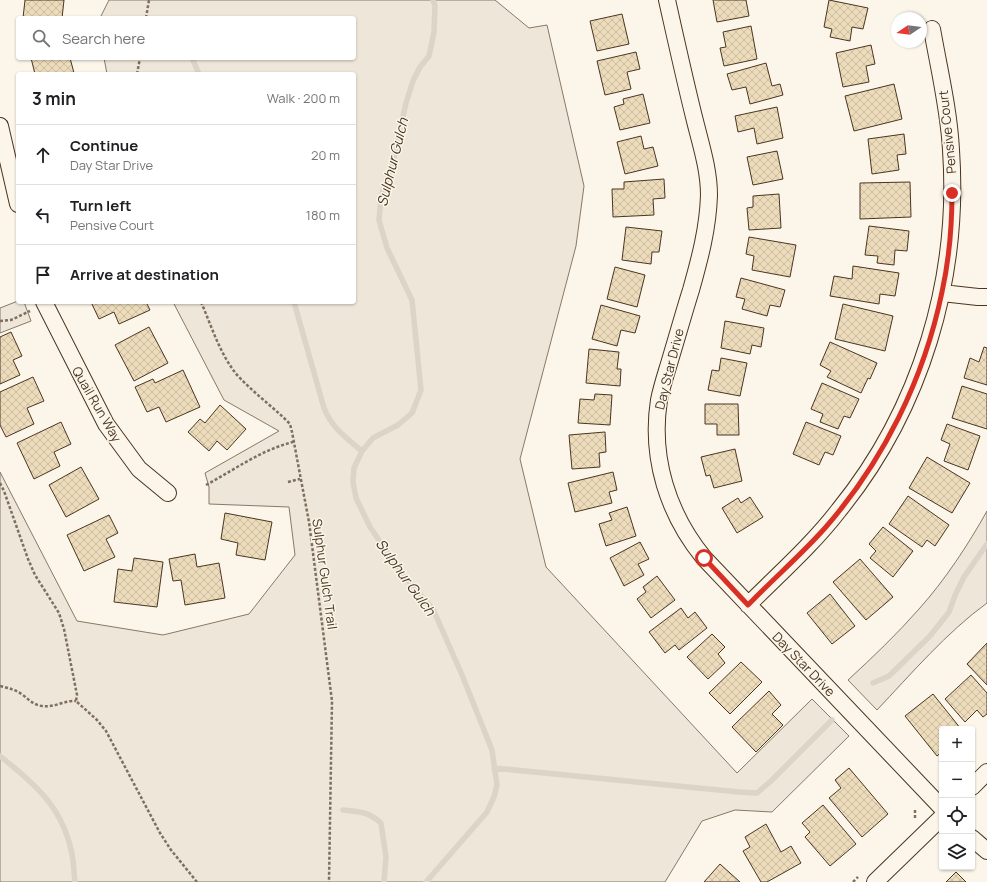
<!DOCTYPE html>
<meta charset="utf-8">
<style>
:root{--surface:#fff;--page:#f2f2f2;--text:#202124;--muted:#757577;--line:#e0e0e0}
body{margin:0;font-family:Manrope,sans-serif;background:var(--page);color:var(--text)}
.controls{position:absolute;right:12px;bottom:12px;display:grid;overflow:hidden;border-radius:4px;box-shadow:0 1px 3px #0004}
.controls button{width:36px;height:36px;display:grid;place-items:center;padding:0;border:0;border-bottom:1px solid var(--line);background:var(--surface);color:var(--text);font:20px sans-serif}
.compass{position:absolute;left:891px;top:12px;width:36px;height:36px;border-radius:50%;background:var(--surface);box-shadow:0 1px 3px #0004;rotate:257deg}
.stop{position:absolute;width:12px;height:12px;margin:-9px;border:3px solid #d93025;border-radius:50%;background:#fff}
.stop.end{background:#d93025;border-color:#fff;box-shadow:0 1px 4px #0008}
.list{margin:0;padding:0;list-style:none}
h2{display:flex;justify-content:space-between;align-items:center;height:52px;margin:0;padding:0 16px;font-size:17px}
h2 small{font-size:13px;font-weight:400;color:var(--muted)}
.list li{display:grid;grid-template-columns:26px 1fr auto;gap:12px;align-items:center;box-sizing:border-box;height:60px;padding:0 16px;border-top:1px solid var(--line)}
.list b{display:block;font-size:15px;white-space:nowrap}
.list p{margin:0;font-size:13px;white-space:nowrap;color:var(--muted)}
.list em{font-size:13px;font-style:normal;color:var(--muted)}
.icon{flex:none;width:22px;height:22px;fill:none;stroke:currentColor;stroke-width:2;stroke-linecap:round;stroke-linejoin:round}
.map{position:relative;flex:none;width:987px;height:882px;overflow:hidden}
.search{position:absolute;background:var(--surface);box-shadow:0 1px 3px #0004;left:16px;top:16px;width:340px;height:44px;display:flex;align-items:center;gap:10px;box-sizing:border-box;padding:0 14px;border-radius:4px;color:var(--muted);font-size:15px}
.panel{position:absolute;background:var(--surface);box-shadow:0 1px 3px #0004;left:16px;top:72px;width:340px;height:232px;border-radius:4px}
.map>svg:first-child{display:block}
.green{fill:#ede6d9;stroke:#887966}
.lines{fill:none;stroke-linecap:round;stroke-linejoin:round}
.stream{stroke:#dcd4c6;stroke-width:5.5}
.building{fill:url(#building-cross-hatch);stroke:#4a3520}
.minor-casing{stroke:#4a3520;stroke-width:18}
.path{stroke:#7f6f5c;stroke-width:2.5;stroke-dasharray:3 2;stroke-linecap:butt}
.minor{stroke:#fbf6e9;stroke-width:16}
.route{stroke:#d93025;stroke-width:5}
.labels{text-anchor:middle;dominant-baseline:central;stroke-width:3;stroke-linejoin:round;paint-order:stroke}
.street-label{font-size:13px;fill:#4a3520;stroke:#fbf6e9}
.water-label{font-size:14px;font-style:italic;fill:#4a3520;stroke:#fbf6e9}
</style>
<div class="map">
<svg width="987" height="882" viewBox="0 0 987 882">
<defs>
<pattern id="building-cross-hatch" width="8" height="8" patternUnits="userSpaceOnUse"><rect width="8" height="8" fill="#ecdcbc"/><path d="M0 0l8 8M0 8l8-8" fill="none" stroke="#ccbda1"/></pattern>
</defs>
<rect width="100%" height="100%" fill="#fbf6e9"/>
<!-- green -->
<path class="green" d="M109,0H495L529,28L547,25L584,186L576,246L520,459L546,567L737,773L812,699L849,736L772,812L735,810L702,821L665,882H0V472L77,621L163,635L249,614L295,555L289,507L209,504V487L205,473L279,431L224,400L173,302H354V74H107L104,58H354V18H100Z
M18,301L24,302L31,321L0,333V308Z
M987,511V603C947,632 911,674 877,710L848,680C873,657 897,634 919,609C945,580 968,545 987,511Z"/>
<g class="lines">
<!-- stream -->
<path class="stream" d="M192,58L199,74
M294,302L324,408C332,428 345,437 362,451
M873,683L889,676L930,636L949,612L956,593L964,577L987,544
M0,756C38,787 65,809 73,860C74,867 74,875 75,882
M494,768L739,792L757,793L771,781L832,720
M343,810C360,812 367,811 381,823L386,857L384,882
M426,882L487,812L494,797L497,785L492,750L462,675L433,609L402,574L370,527L356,498L353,482L354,468L362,451L373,438L398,425L412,413L421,390L412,300L387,248L379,220L381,197L393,162L406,103L413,81L420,67L429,56L434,32L435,6L433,0"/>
</g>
<!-- building -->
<path class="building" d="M25,0H64L62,18H23Z
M713,0H746L749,16L717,22Z
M829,0L868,8L863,29L852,27L850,41L830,37L832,29L824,27Z
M622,14L629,44L597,51L590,21Z
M751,26L757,59L724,66L720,48L726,47L723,32Z
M871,45L875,64L866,66L869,82L843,87L836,53Z
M636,52L640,69L627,72L631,89L605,95L597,61Z
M31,58H70L74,73L35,74Z
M766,63L772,86L780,84L783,95L750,104L746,87L732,90L727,74Z
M894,84L902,119L854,131L845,96Z
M643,94L650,123L620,130L614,107L624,104L623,99Z
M777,107L783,138L757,144L754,128L738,132L735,116Z
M904,134L906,154L897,155L899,170L872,174L868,139Z
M641,136L644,149L653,147L658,166L625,174L617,142Z
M777,151L783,179L753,185L747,157Z
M664,179L665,198L653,199L654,215L613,217L612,189H624V182Z
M910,182L911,217L860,219V183Z
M779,194L781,228L749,230L747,208L753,207V196Z
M869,226L909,231L907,251L895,250L894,265L877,263L878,256L865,255Z
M626,227L662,231L659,252H652L651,264L622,260Z
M749,237L796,245L790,277L752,270L754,256L746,254Z
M853,266L899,273L895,296L880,294L879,304L830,296L834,276L852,279Z
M615,267L645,275L637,307L607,299Z
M741,278L785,290L780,307L770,305L767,316L742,309L745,299L736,297Z
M91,302H146L150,310L119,324L114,312L99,319Z
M843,304L893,316L885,351L835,339Z
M601,305L640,316L635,333L621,330L617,346L592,339Z
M725,321L764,328L761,347L752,345L750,354L721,348Z
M149,327L168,363L134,381L115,345Z
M11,332L22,356L13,360L20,375L0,384V337Z
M830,342L877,363L870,379L868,378L861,393L827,377L831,371L820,365Z
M984,347L987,348V385L964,378L970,358L979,362Z
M589,349L619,352L617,369H621L620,386L586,383Z
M721,358L747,363L740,396L708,390L712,370L719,371Z
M183,370L200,407L166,422L159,407L147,412L135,387L153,379L155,383Z
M33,377L44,401L27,408L34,424L6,437L0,425V392Z
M822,383L859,399L850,418L844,416L838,429L820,422L823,414L811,409Z
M962,386L987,394V429L952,418Z
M595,394L612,395L610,425L578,423L580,399L594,400Z
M705,404H738L739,435H717V424H705Z
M220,405L246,429L227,450L217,441L209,451L188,432L200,419L205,423Z
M61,422L71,444L54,452L60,466L34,479L17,443Z
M806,422L841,436L833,455L825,452L819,465L793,454Z
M947,424L980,436L968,470L944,461L950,444L941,440Z
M605,432L606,452L599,453L600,467L572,469L569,435Z
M735,449L742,481L714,488L710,475L706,476L701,457Z
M927,457L970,483L952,513L909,488Z
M81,467L99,499L66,517L49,485Z
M613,472L617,490L609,492L612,503L575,512L568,483Z
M908,496L949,525L935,546L927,540L922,547L889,524Z
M750,497L763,517L737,533L722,508L738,498L741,503Z
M627,507L636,536L606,546L599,524L612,520L609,513Z
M225,513L272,522L265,560L236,555L238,543L221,539Z
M109,515L118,533L106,539L115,557L84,571L67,535Z
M883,527L913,551L893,577L870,558L876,551L869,544Z
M640,542L649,559L638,564L644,575L624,586L610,558Z
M195,554L197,567L219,563L225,598L185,605L181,580L173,581L169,559Z
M134,558L163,562L157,607L114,602L118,569L132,571Z
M860,559L893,597L866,620L833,582Z
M657,576L675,600L651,618L637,599L646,592L643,587Z
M830,594L855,626L832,644L807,613Z
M681,608L688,618L695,612L707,628L679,650L675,645L665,653L649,632Z
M712,634L725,647L718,654L725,663L708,679L687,657Z
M987,643V685L967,664Z
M741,662L762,682L730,714L709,693Z
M971,675L987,693V714L983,717L977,710L965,722L945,699Z
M769,691L781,705L772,714L783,725L756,752L732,727Z
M933,694L961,729H942V752L937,756L905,716Z
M849,768L888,814L862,837L829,798L841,788L835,780Z
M823,805L856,844L830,866L805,837L810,832L802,823Z
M766,824L781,852L791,846L801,863L767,882H761L743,851L750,847L745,837Z
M720,864L740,882H704Z
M956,872L966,882H946Z"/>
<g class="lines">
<defs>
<path id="minor" d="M667,0C676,40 685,81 695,121C701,145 709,170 709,195C708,228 700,258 691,290C684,312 678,334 671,357C667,371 662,385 659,400C650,458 668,514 704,558L942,808
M0,126L18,204
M942,293L978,297H987
M44,302L106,424L139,469L168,493
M748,605C779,574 812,545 839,510C921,409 960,279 951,150C949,110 939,69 932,29
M972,787L987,772
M972,838L987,851
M875,882L942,817"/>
</defs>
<!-- minor casing -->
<use href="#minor" class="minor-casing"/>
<!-- path -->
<path class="path" d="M146,18L149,0
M137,74L140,58
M201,302C212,327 220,355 238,376C252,391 269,404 284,418L290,424L292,432L309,522L332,701L329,882
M0,321L11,320L30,311
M288,482L300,479
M0,483L4,491L28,559L35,575L59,613L64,629L77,695L76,701L97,720L106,731L160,833L171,850L197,882
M206,485C234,470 261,450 293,442
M0,686C9,688 16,690 23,695C29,700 34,705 42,706C54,708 65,700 76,701
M915,810V819
M853,882L858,877"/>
<!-- minor -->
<use href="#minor" class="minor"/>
</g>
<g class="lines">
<!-- route -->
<path class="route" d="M704,558L748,605C773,579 801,555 825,528C883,462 924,379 942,292C949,260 952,226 952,193"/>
</g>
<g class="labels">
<!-- street labels -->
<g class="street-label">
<text transform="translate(947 132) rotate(-96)">Pensive Court</text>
<text transform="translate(669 369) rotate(-76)">Day Star Drive</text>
<text transform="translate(97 404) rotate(60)">Quail Run Way</text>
<text transform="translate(325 574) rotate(82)">Sulphur Gulch Trail</text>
<text transform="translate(804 664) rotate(46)">Day Star Drive</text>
</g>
<!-- water labels -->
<g class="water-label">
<text transform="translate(392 162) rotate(-76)">Sulphur Gulch</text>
<text transform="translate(406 577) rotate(54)">Sulphur Gulch</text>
</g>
</g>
</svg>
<div class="controls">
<button>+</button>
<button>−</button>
<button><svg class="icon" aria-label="locate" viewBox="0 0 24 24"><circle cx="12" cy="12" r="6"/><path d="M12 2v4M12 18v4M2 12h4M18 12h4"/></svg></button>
<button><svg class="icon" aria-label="layers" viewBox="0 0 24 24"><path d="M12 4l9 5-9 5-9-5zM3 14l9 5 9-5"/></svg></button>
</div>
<svg class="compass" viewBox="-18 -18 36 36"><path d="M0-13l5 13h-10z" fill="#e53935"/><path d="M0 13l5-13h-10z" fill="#757577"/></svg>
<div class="stop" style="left:704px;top:558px"></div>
<div class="stop end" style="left:952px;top:193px"></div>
<div class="search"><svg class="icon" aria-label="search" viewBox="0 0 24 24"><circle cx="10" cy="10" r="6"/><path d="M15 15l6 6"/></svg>Search here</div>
<section class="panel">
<h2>3 min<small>Walk · 200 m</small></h2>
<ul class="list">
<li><svg class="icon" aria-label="ahead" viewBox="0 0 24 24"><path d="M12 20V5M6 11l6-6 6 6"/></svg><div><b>Continue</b><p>Day Star Drive</p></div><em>20 m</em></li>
<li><svg class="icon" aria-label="left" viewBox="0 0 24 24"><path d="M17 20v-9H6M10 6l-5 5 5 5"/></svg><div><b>Turn left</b><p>Pensive Court</p></div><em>180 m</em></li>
<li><svg class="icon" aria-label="arrive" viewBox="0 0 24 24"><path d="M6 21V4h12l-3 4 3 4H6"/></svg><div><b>Arrive at destination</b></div></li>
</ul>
</section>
</div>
